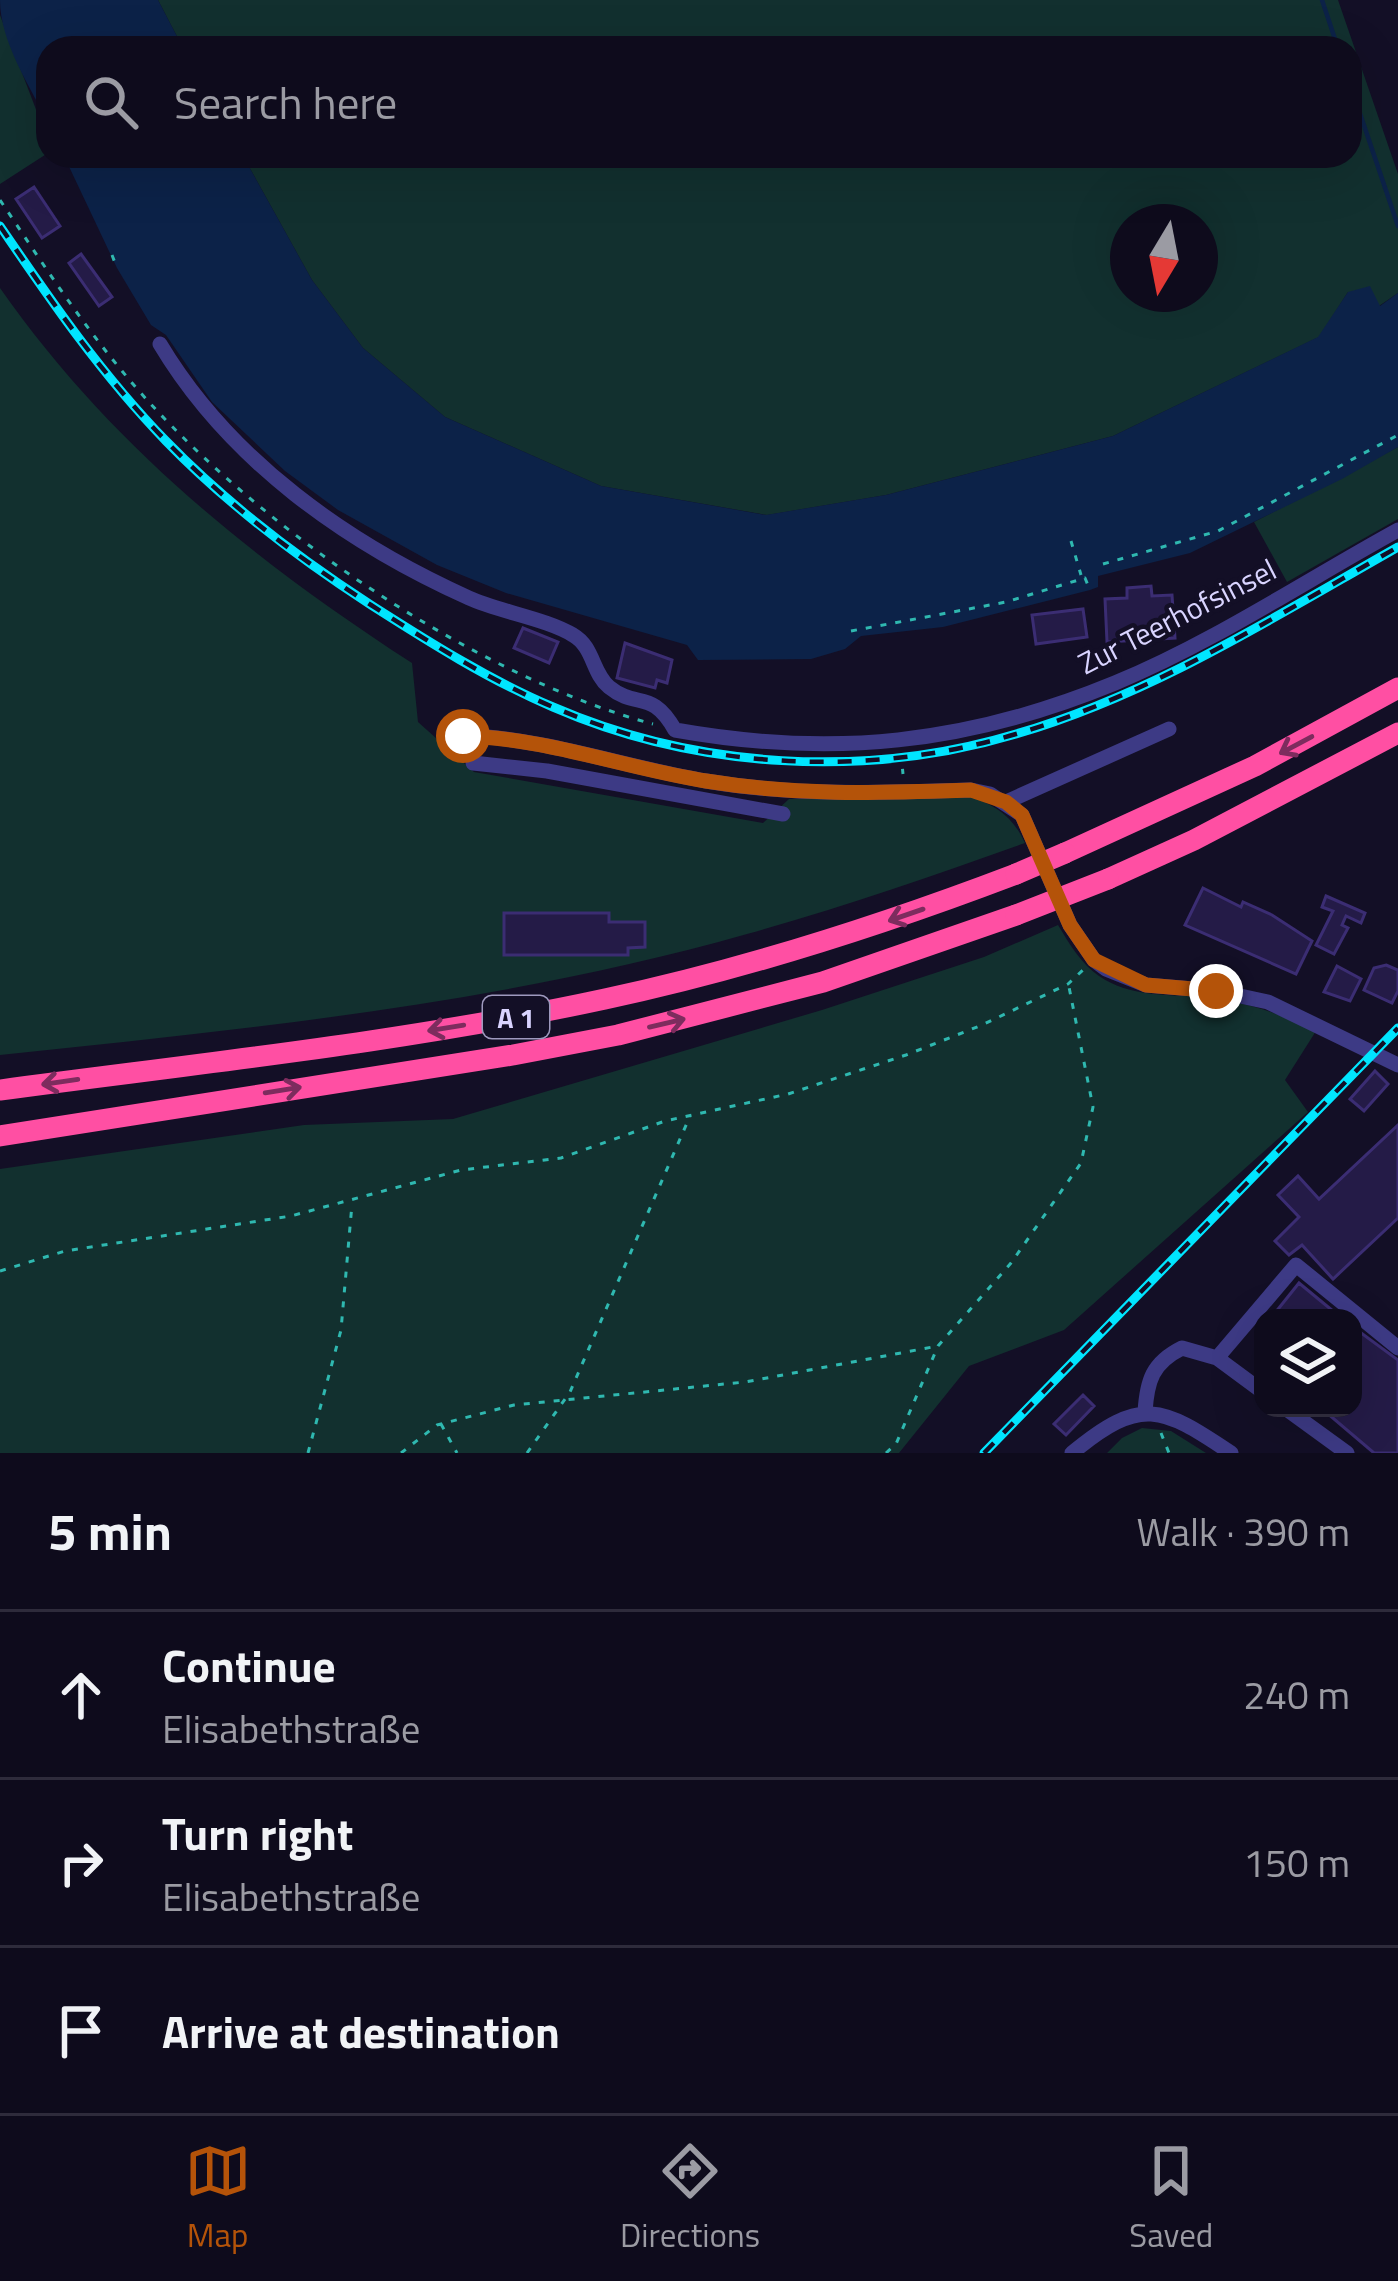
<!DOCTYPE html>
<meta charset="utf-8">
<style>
:root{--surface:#0e0b1c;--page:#1c1929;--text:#f1f3f6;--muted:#9b9ba3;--line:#2e2b3b;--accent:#b45309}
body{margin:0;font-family:"Titillium Web",sans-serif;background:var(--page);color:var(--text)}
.controls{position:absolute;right:36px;bottom:36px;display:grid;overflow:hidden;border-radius:24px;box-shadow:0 12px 48px #0002}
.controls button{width:108px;height:108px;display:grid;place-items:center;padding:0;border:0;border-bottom:3px solid var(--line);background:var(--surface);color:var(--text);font:60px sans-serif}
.compass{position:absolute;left:1110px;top:204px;width:108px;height:108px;border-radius:50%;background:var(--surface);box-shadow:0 12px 48px #0002;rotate:190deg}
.stop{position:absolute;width:36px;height:36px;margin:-27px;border:9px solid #b45309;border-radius:50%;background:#fff}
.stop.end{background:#b45309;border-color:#fff;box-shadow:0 3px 12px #0008}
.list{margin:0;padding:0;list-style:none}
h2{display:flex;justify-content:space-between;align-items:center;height:156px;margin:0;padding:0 48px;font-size:51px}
h2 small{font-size:39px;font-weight:400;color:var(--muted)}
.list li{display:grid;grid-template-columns:78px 1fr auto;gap:36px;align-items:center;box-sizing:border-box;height:168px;padding:0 48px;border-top:3px solid var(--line)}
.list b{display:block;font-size:45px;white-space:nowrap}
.list p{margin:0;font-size:39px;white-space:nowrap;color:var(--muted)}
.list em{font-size:39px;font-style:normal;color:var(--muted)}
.icon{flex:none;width:66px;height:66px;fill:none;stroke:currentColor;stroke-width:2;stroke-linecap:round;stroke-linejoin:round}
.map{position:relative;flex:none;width:1398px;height:1453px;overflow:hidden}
.search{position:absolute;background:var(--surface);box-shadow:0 12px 48px #0002;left:36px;right:36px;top:36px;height:132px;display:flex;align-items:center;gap:30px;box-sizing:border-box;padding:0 42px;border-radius:36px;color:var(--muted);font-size:45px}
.sheet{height:660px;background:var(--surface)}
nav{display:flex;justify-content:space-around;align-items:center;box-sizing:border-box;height:168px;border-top:3px solid var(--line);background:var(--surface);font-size:33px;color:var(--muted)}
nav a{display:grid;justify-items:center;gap:6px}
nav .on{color:var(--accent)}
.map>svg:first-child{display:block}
.green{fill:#12302f;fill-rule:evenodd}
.water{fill:#0c2248}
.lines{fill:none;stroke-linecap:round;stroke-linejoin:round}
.stream{stroke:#0c2248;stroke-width:4.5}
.building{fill:#241b47;stroke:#3b2d73;stroke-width:3}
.path{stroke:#2fb8b0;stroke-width:3;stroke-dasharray:6 9;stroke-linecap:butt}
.minor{stroke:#3d3a85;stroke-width:15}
.highway{stroke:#ff4fa3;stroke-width:21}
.rail-casing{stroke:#00e5ff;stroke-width:9}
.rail{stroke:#130f26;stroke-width:4.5;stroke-dasharray:14;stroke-linecap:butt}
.highway-bridge{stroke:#ff4fa3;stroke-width:21}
.oneway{stroke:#7d2c5e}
.route{stroke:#b45309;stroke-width:15}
.labels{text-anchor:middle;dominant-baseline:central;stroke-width:9;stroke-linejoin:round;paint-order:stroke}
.shield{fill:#130f26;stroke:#9e99be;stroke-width:3}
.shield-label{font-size:27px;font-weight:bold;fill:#d9d4ff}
.street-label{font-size:30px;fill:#d9d4ff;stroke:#130f26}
</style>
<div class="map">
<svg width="1398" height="1453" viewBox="0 0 1398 1453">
<rect width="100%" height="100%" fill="#130f26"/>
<!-- green -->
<path class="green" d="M158,0H1338L1398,174V293L1379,306L1348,292L1319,337L1113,436L886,495L767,515L601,486L445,417L363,348L312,280L243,156H1350V48H183ZM1128,222H1200V294H1128Z
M0,15L48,141V153L0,184Z
M0,288C110,445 252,559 412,663L418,722L474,772L763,823L789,799L970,796C997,806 1013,817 1025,843C933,876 841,908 747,934C504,1003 251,1029 0,1055Z
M1398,447V519L1287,582L1254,522Z
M1058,925C1069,943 1081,964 1099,976C1130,997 1164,994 1199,997C1243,1001 1277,1012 1316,1031L1285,1080L1308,1112L1064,1330L969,1366L899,1453H0V1169L304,1125L453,1119L822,1010L984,957Z
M1142,1428L1171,1431L1206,1453H1107L1122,1438Z"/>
<!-- water -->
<path class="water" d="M0,0H158L183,48H48V123C30,86 0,42 0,0Z
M64,156H243L312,280L363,348L445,417L601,486L766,515L886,495L1113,436L1318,337L1348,292L1370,286L1380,306L1398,293V447L1342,479L1190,553L1098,576V587L1090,590L943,627L861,636L845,649L811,659L698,660L687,645L506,593L437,565L338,510L285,471L212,402L166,335L151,325L117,268Z"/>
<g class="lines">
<!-- stream -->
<path class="stream" d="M1322,0L1338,48
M1350,84L1398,226"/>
</g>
<!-- building -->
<path class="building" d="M34,187L60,226L42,238L16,199Z
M81,254L112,297L99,306L69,263Z
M1151,586L1152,596L1172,595L1175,638L1107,642L1105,599L1127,598V588Z
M1083,609L1087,637L1036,644L1032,615Z
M523,628L558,642L549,663L514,648Z
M625,643L672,660L667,683L657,680L655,688L617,678Z
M1203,888L1241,907L1243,902L1272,915L1312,941L1296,974L1185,925Z
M1326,896L1365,913L1361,923L1346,916L1342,925L1348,928L1334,954L1316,945L1333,911L1322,907Z
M504,913H609V922H645V947L628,948V955H504Z
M1386,965L1398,970V991L1392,1003L1364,990L1374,968Z
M1337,966L1361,979L1350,1001L1324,992Z
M1375,1071L1388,1084L1364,1111L1350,1099Z
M1398,1125V1218L1333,1279L1302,1245L1289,1255L1275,1241L1299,1217L1278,1195L1298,1176L1319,1199Z
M1299,1283L1339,1316L1342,1318H1271Z
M1353,1327L1398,1360V1453H1374L1321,1408H1353Z
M1083,1395L1094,1406L1066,1435L1054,1424Z"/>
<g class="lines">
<!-- path -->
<path class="path" d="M0,200C39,258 77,317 122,371C243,518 469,675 653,724
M112,255L117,268
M1071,541L1081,575
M1103,564L1218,531L1398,435
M851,631L1006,602L1085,578L1090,590
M901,754L903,774
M0,1271L65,1251L291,1216L461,1170L561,1158L665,1121L788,1094L906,1055L982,1025L1068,984L1083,970
M441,1424L457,1453
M1161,1433L1169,1453
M308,1453L341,1330L352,1204
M401,1453L437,1425L514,1405L745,1382L938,1346
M527,1453L570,1392L690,1116
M886,1453L896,1444L938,1346L1011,1263L1081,1163L1093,1107L1069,987"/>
<!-- minor -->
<path class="minor" d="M160,344C230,461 347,543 469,598C500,612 547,619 573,635C594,647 592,673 609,687C637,710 651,688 675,730C832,758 967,744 1115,683C1214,642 1305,581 1398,530
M455,739L463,735C547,739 624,767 706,781C795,796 881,793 971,790L990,794L1022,815L1070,925L1094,960L1106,969L1146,985L1217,991L1268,1002L1398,1065
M473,763L547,771L783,814
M1006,802L1169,729
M1263,1392L1217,1358L1296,1265L1398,1348
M1285,1408L1347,1453
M1145,1412C1147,1381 1152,1363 1182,1348L1217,1358
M1072,1453C1141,1396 1161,1406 1231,1453"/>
<!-- highway -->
<path class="highway" d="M1065,853L1255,766L1398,688
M1108,879L1194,840L1398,733
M0,1090C202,1063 406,1042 605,999C746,969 882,925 1016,874
M0,1136L513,1055L618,1035L823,982L1016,915"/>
<defs>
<path id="rail" d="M0,226C51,301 102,375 166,441C228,505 297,557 371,605C429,642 489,680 553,707C696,769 866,779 1016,734C1153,694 1274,617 1398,547
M984,1453L1398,1028"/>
</defs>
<!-- rail casing -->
<use href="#rail" class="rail-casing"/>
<!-- rail -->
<use href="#rail" class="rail"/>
<!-- highway-bridge -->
<path class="highway-bridge" d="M1016,874L1065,853
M1016,915L1108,879"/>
</g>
<!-- one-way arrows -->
<defs><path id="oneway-shaft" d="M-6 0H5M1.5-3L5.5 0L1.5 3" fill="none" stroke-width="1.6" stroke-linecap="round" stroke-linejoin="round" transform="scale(3)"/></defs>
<g class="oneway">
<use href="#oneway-shaft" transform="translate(1296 745) rotate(152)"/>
<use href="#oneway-shaft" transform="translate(906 915) rotate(161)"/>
<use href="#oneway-shaft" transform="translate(667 1023) rotate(-13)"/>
<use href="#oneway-shaft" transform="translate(446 1028) rotate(171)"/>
<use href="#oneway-shaft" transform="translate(60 1082) rotate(172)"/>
<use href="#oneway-shaft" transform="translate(283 1090) rotate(-9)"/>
</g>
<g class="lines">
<!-- route -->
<path class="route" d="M463,736C547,738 624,768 706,781C799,796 878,793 971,790L1006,802L1022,815L1070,925L1094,960L1146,985L1216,991"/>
</g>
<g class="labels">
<!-- shield labels -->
<rect class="shield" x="483" y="996" width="66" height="42" rx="9"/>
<g class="shield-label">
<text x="516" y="1017">A 1</text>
</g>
<!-- street labels -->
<g class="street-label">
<text transform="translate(1177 616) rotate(-27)">Zur Teerhofsinsel</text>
</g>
</g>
</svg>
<div class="controls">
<button><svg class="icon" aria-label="layers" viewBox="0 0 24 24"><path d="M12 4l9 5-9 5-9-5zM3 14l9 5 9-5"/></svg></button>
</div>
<svg class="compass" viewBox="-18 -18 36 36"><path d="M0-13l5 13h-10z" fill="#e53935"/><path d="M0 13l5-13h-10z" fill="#9b9ba3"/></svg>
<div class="stop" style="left:463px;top:736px"></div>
<div class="stop end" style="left:1216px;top:991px"></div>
<div class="search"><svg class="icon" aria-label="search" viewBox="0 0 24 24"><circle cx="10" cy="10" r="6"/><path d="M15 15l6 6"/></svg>Search here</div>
</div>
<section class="sheet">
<h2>5 min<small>Walk · 390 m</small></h2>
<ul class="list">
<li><svg class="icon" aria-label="ahead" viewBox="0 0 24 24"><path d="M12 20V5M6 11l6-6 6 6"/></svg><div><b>Continue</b><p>Elisabethstraße</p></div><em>240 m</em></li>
<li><svg class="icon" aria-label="right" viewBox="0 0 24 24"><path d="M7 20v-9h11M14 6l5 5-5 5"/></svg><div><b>Turn right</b><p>Elisabethstraße</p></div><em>150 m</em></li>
<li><svg class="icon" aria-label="arrive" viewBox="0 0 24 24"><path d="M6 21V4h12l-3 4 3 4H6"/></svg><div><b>Arrive at destination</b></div></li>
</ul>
</section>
<nav>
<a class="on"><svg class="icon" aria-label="map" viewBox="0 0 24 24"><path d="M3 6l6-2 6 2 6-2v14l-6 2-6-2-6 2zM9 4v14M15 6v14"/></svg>Map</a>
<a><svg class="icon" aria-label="directions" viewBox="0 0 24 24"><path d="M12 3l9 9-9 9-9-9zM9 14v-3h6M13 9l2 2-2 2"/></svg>Directions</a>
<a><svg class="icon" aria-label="saved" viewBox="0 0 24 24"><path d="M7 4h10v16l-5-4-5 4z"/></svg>Saved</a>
</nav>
